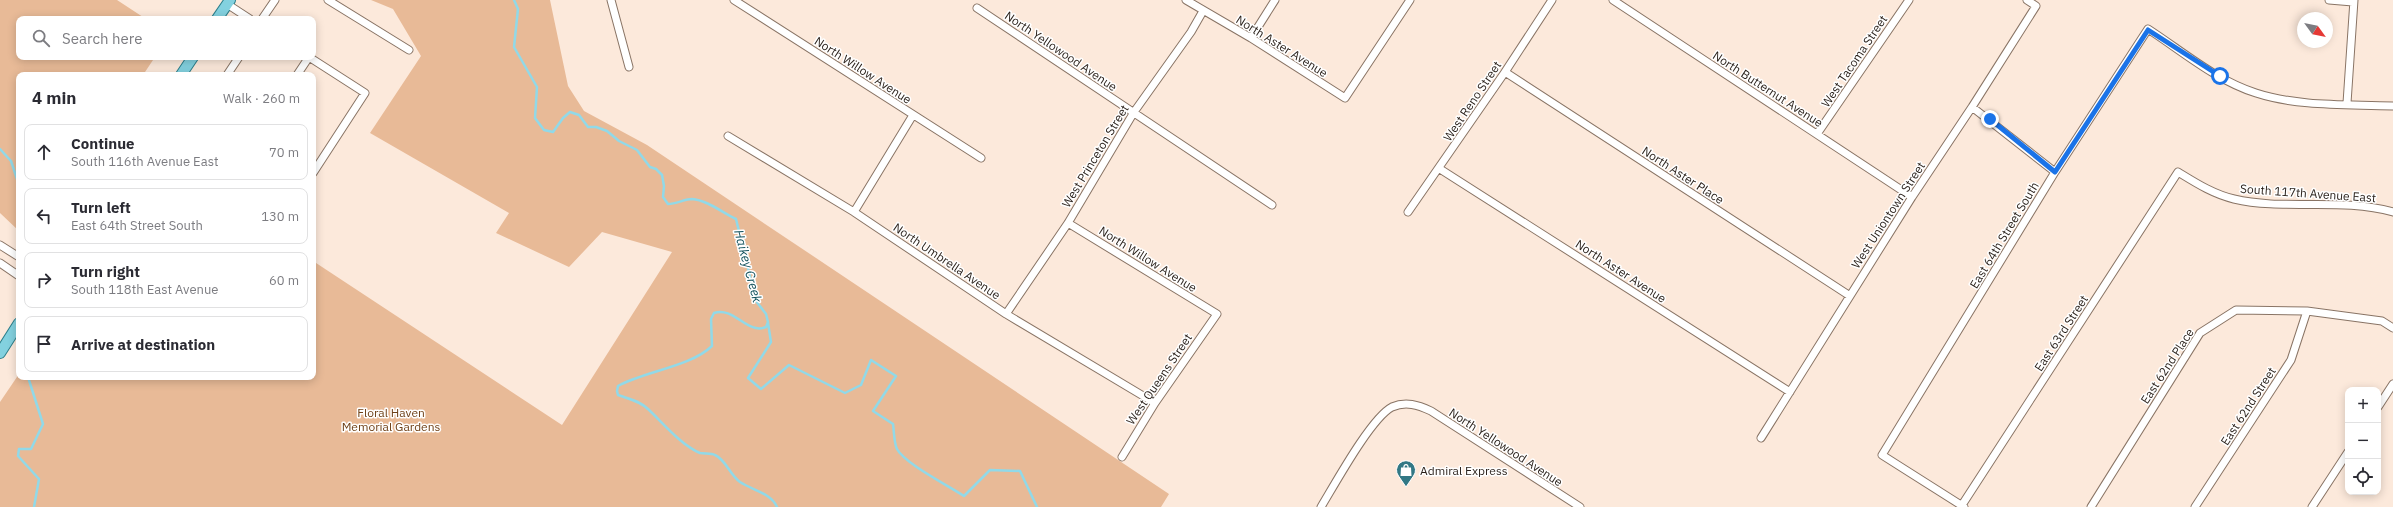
<!DOCTYPE html>
<meta charset="utf-8">
<style>
:root{--surface:#fff;--page:#f2f2f3;--text:#2b2b33;--muted:#7c7c81;--line:#e1e1e2}
body{margin:0;font-family:"IBM Plex Sans",sans-serif;background:var(--page);color:var(--text)}
.controls{position:absolute;right:12px;bottom:12px;display:grid;overflow:hidden;border-radius:8px;box-shadow:0 2px 10px #0003}
.controls button{width:36px;height:36px;display:grid;place-items:center;padding:0;border:0;border-bottom:1px solid var(--line);background:var(--surface);color:var(--text);font:20px sans-serif}
.compass{position:absolute;left:2297px;top:12px;width:36px;height:36px;border-radius:50%;background:var(--surface);box-shadow:0 2px 10px #0003;rotate:123deg}
.stop{position:absolute;width:12px;height:12px;margin:-9px;border:3px solid #1a73e8;border-radius:50%;background:#fff}
.stop.end{background:#1a73e8;border-color:#fff;box-shadow:0 1px 4px #0008}
.list{margin:0;padding:0;list-style:none}
h2{display:flex;justify-content:space-between;align-items:center;height:52px;margin:0;padding:0 16px;font-size:17px}
h2 small{font-size:13px;font-weight:400;color:var(--muted)}
.list li{display:grid;grid-template-columns:26px 1fr auto;gap:12px;align-items:center;box-sizing:border-box;height:56px;margin:0 8px 8px;padding:0 8px;border:1px solid var(--line);border-radius:8px}
.list b{display:block;font-size:15px;white-space:nowrap}
.list p{margin:0;font-size:13px;white-space:nowrap;color:var(--muted)}
.list em{font-size:13px;font-style:normal;color:var(--muted)}
.icon{flex:none;width:22px;height:22px;fill:none;stroke:currentColor;stroke-width:2;stroke-linecap:round;stroke-linejoin:round}
.map{position:relative;flex:none;width:2393px;height:507px;overflow:hidden}
.search{position:absolute;background:var(--surface);box-shadow:0 2px 10px #0003;left:16px;top:16px;width:300px;height:44px;display:flex;align-items:center;gap:10px;box-sizing:border-box;padding:0 14px;border-radius:8px;color:var(--muted);font-size:15px}
.panel{position:absolute;background:var(--surface);box-shadow:0 2px 10px #0003;left:16px;top:72px;width:300px;height:308px;border-radius:8px}
.map>svg:first-child{display:block}
.green{fill:#e8ba97}
.lines{fill:none;stroke-linecap:round;stroke-linejoin:round}
.stream{stroke:#91d9e8;stroke-width:2.5}
.minor-casing{stroke:#897465;stroke-width:9}
.primary-casing{stroke:#2d7f8b;stroke-width:12}
.minor{stroke:#fff;stroke-width:7}
.primary{stroke:#83d1df;stroke-width:10}
.route{stroke:#1a73e8;stroke-width:5}
.labels{text-anchor:middle;dominant-baseline:central;stroke-width:3;stroke-linejoin:round;paint-order:stroke}
.street-label{font-size:12px;fill:#271e18;stroke:#fff}
.park-label{font-size:12px;fill:#6e4017;stroke:#fff}
.poi-label{font-size:12px;fill:#271e18;stroke:#fff;text-anchor:start}
.water-label{font-size:13px;font-style:italic;fill:#11505b;stroke:#fff}
</style>
<div class="map">
<svg width="2393" height="507" viewBox="0 0 2393 507">
<rect width="100%" height="100%" fill="#fce9db"/>
<!-- green -->
<path class="green" d="M0,0H117L146,19H19V57H155L143,75H19V231L0,213Z
M371,0H550L568,86L584,111L647,145L1169,494L1161,507H0V402L19,374V377H313V261L562,425L672,252L602,232L569,267L496,233L509,213L370,133L421,56L393,9Z"/>
<g class="lines">
<!-- stream -->
<path class="stream" d="M514,0L518,9L514,47L537,87L535,118L544,130L553,132L563,118L570,112L579,115L588,127H596L607,131L619,141L637,150L650,167L656,169L662,175L664,186L663,197L668,204C676,204 685,199 692,199C707,200 723,213 736,219L756,301L766,314L768,322L766,327C747,335 734,306 714,313L711,319L712,346C690,367 645,371 618,386L617,391L618,395C629,399 640,401 648,409C663,423 681,445 700,453C705,454 711,453 715,455C726,460 730,475 740,482C752,490 771,493 777,507
M0,149L11,161L19,185
M768,323L771,342L748,378L761,389L789,365L845,393L861,385L871,360L896,376L873,411L893,424C894,431 894,443 897,449C904,463 949,486 964,496L990,470L1020,471L1037,507
M28,377L43,424L31,449H19L18,456L39,479L34,507"/>
<defs>
<path id="minor" d="M328,0L409,50
M611,0L629,67
M734,0L981,158
M1186,0L1251,38L1345,98L1410,0
M1613,0L1912,197
M2329,0L2353,2
M227,4L250,19
M977,8L1272,205
M262,19L275,0
M1251,38L1275,0
M309,57L365,93L313,173
M1505,72L1850,296
M227,75L239,57
M297,75L309,57
M2347,103L2354,0
M1972,107L2055,172
M1817,134L1909,0
M728,136L854,212L1006,314L1155,403
M1440,169L1790,392
M854,212L913,115
M1408,212L1505,72L1552,0
M1068,223L1217,314L1155,403L1122,457
M0,245L19,257
M0,263L19,276
M1006,314L1068,223L1134,112L1191,32L1203,11
M2378,407L2393,384
M1761,438L1912,197L1972,107L2036,6L2027,0
M1962,505L2178,172C2196,183 2213,194 2234,199C2284,211 2342,197 2393,212
M1321,507C1335,484 1371,418 1392,407C1406,401 1418,405 1431,411L1580,507
M1964,507L1882,455L2055,172L2148,29C2182,51 2217,81 2256,93C2299,107 2348,104 2393,106
M2091,507L2200,333L2236,310L2307,311L2382,321L2393,328
M2195,507L2291,360L2307,311
M2312,507L2348,452"/>
<path id="primary" d="M217,19L230,0
M181,75L193,57
M0,353L19,323"/>
</defs>
<!-- minor casing -->
<use href="#minor" class="minor-casing"/>
<!-- primary casing -->
<use href="#primary" class="primary-casing"/>
<!-- minor -->
<use href="#minor" class="minor"/>
<!-- primary -->
<use href="#primary" class="primary"/>
</g>
<g class="lines">
<!-- route -->
<path class="route" d="M1990,119L2055,172L2148,30L2220,76"/>
</g>
<!-- icons -->
<defs>
<symbol id="shop-pin" viewBox="-11 -11 22 30"><path d="M0 17L-7.5 6A9.5 9.5 0 1 1 7.5 6Z" fill="#327885" stroke="#fff"/><path d="M-5-2.5h2.3a2.7 3.5 0 0 1 5.4 0H5L5.5 6h-11ZM-1.5-2.5h3a1.5 2.3 0 0 0-3 0Z" fill="#fff"/></symbol>
</defs>
<g fill-rule="evenodd">
<use href="#shop-pin" x="1395" y="459" width="22" height="30"/>
</g>
<g class="labels">
<!-- street labels -->
<g class="street-label">
<text transform="translate(1282 46) rotate(32)">North Aster Avenue</text>
<text transform="translate(1061 51) rotate(34)">North Yellowood Avenue</text>
<text transform="translate(1854 61) rotate(-56)">West Tacoma Street</text>
<text transform="translate(863 70) rotate(33)">North Willow Avenue</text>
<text transform="translate(1768 89) rotate(33)">North Butternut Avenue</text>
<text transform="translate(1472 101) rotate(-56)">West Reno Street</text>
<text transform="translate(1095 156) rotate(-59)">West Princeton Street</text>
<text transform="translate(1683 175) rotate(33)">North Aster Place</text>
<text transform="translate(2308 193) rotate(4)">South 117th Avenue East</text>
<text transform="translate(1888 215) rotate(-57)">West Uniontown Street</text>
<text transform="translate(2004 235) rotate(-59)">East 64th Street South</text>
<text transform="translate(1148 259) rotate(32)">North Willow Avenue</text>
<text transform="translate(947 261) rotate(34)">North Umbrella Avenue</text>
<text transform="translate(1621 271) rotate(33)">North Aster Avenue</text>
<text transform="translate(2061 333) rotate(-57)">East 63rd Street</text>
<text transform="translate(2167 366) rotate(-57)">East 62nd Place</text>
<text transform="translate(1159 379) rotate(-56)">West Queens Street</text>
<text transform="translate(2248 406) rotate(-57)">East 62nd Street</text>
<text transform="translate(1506 447) rotate(33)">North Yellowood Avenue</text>
</g>
<!-- park labels -->
<g class="park-label">
<text x="391" y="412">Floral Haven<tspan x="391" dy="14">Memorial Gardens</tspan></text>
</g>
<!-- poi labels -->
<g class="poi-label">
<text x="1420" y="470">Admiral Express</text>
</g>
<!-- water labels -->
<g class="water-label">
<text transform="translate(748 266) rotate(75)">Haikey Creek</text>
</g>
</g>
</svg>
<div class="controls">
<button>+</button>
<button>−</button>
<button><svg class="icon" aria-label="locate" viewBox="0 0 24 24"><circle cx="12" cy="12" r="6"/><path d="M12 2v4M12 18v4M2 12h4M18 12h4"/></svg></button>
</div>
<svg class="compass" viewBox="-18 -18 36 36"><path d="M0-13l5 13h-10z" fill="#e53935"/><path d="M0 13l5-13h-10z" fill="#7c7c81"/></svg>
<div class="stop" style="left:2220px;top:76px"></div>
<div class="stop end" style="left:1990px;top:119px"></div>
<div class="search"><svg class="icon" aria-label="search" viewBox="0 0 24 24"><circle cx="10" cy="10" r="6"/><path d="M15 15l6 6"/></svg>Search here</div>
<section class="panel">
<h2>4 min<small>Walk · 260 m</small></h2>
<ul class="list">
<li><svg class="icon" aria-label="ahead" viewBox="0 0 24 24"><path d="M12 20V5M6 11l6-6 6 6"/></svg><div><b>Continue</b><p>South 116th Avenue East</p></div><em>70 m</em></li>
<li><svg class="icon" aria-label="left" viewBox="0 0 24 24"><path d="M17 20v-9H6M10 6l-5 5 5 5"/></svg><div><b>Turn left</b><p>East 64th Street South</p></div><em>130 m</em></li>
<li><svg class="icon" aria-label="right" viewBox="0 0 24 24"><path d="M7 20v-9h11M14 6l5 5-5 5"/></svg><div><b>Turn right</b><p>South 118th East Avenue</p></div><em>60 m</em></li>
<li><svg class="icon" aria-label="arrive" viewBox="0 0 24 24"><path d="M6 21V4h12l-3 4 3 4H6"/></svg><div><b>Arrive at destination</b></div></li>
</ul>
</section>
</div>
